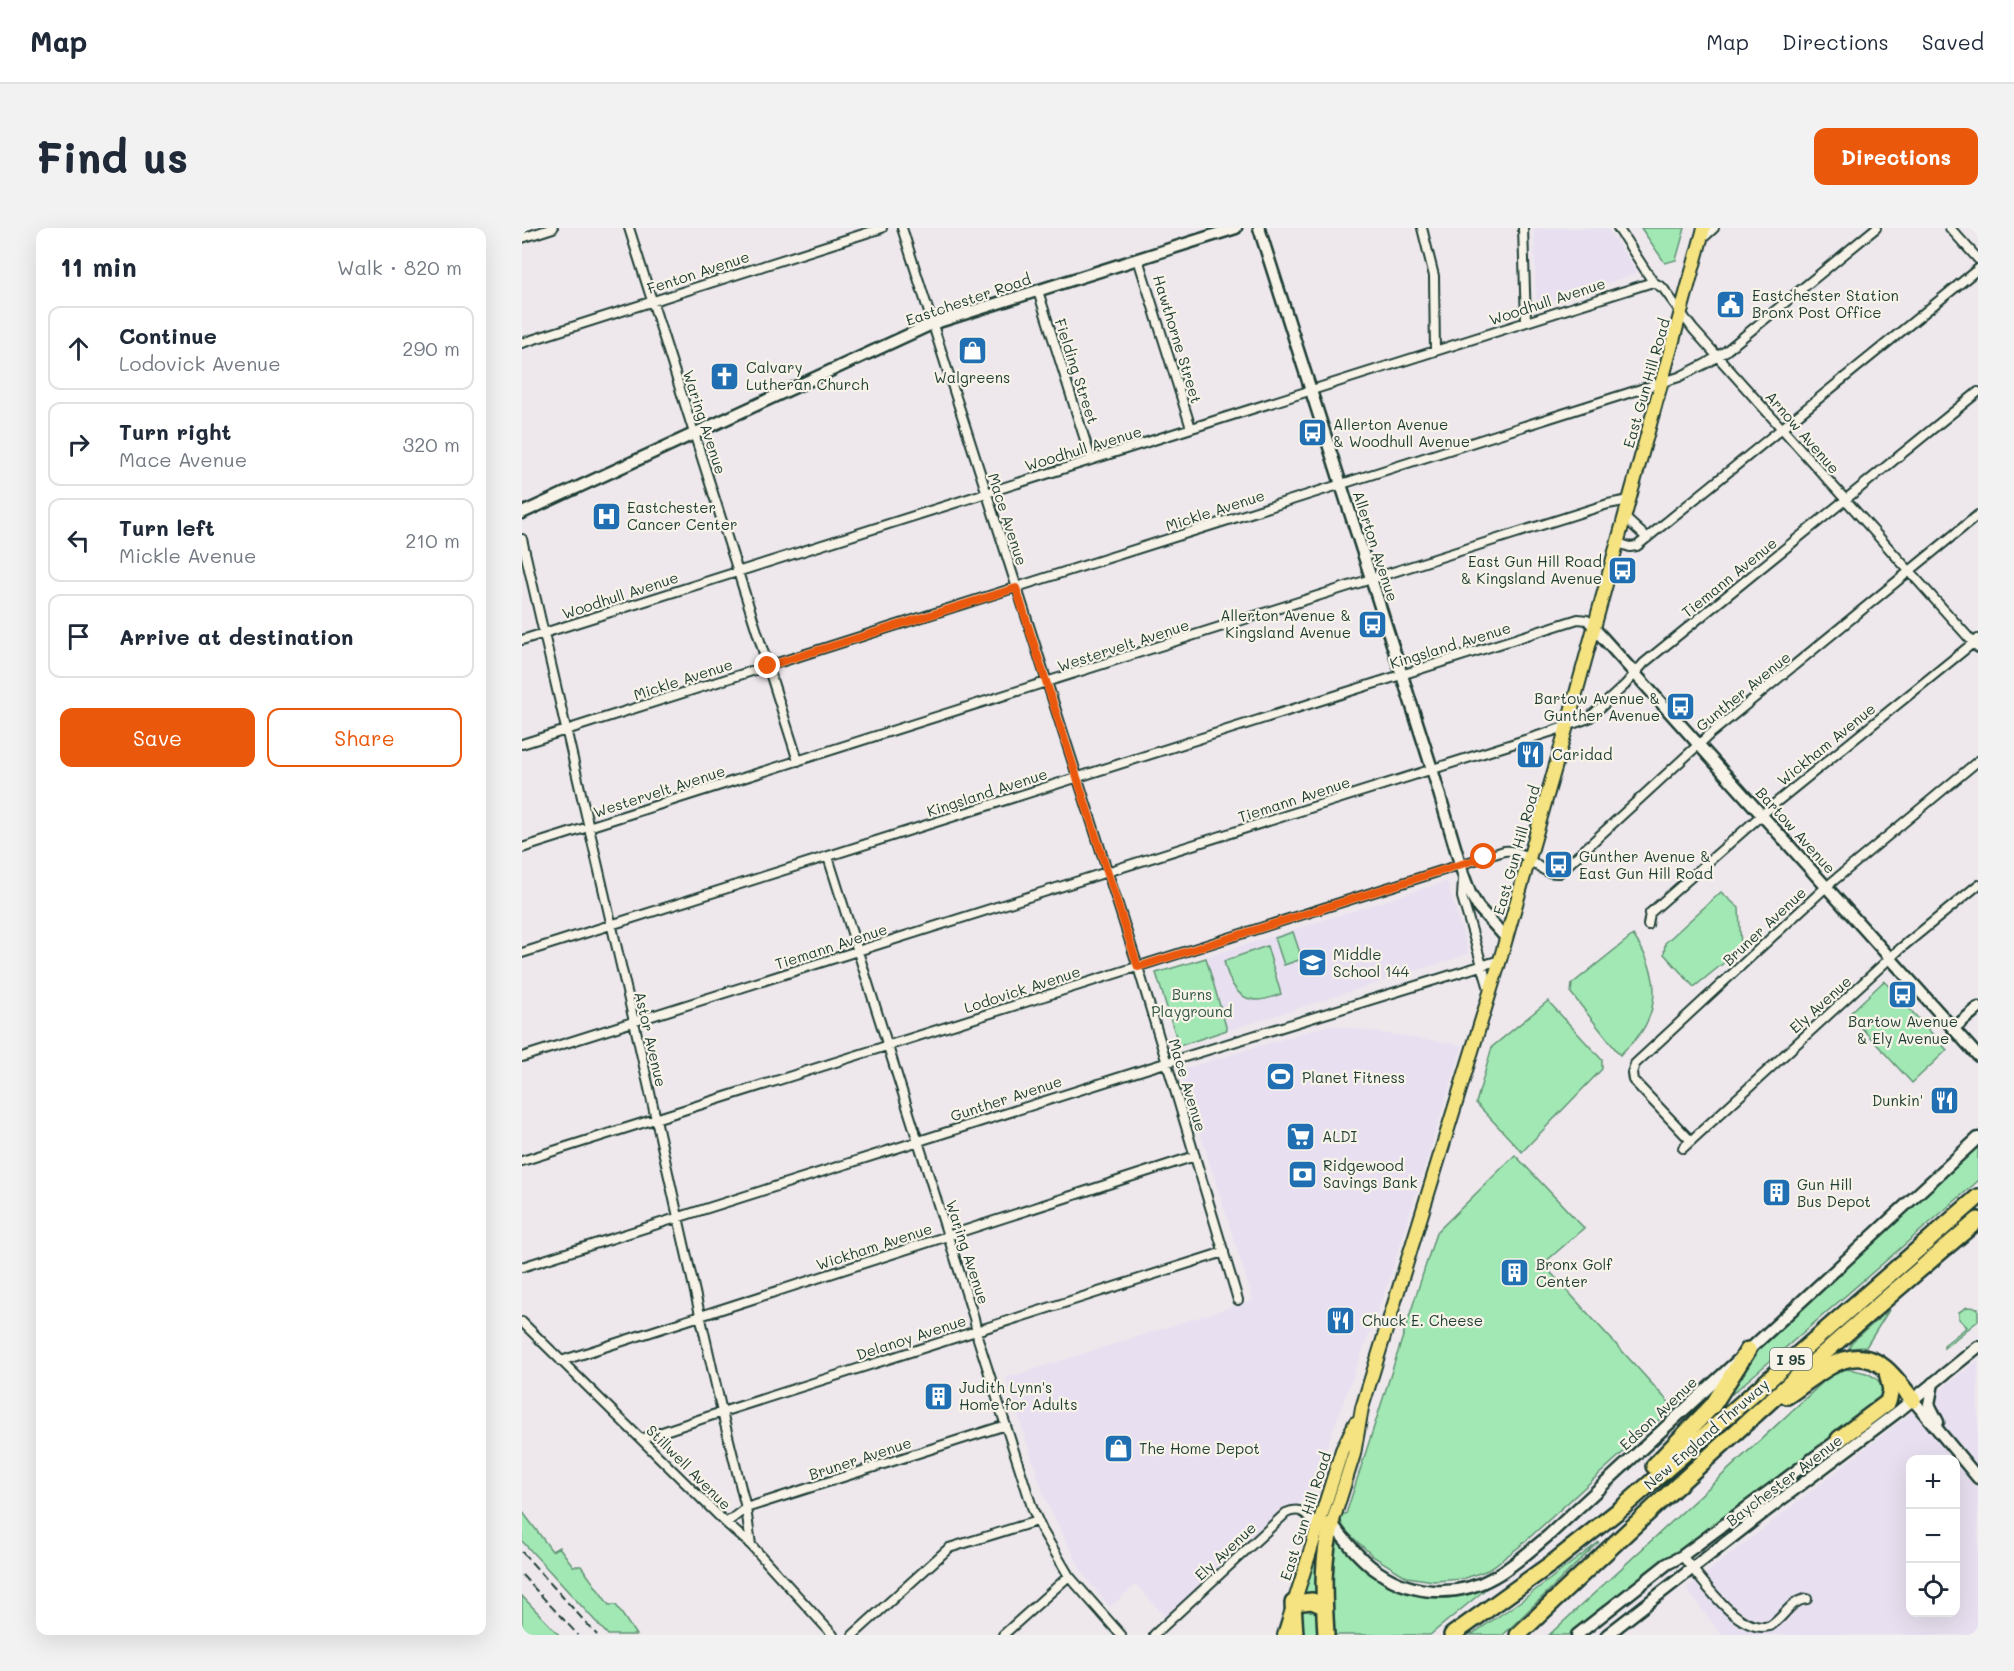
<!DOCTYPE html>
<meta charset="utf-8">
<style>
:root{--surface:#fff;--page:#f2f2f3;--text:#1f2937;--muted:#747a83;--line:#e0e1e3;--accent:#ea580c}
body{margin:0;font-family:Mali,sans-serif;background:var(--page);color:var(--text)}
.controls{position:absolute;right:18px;bottom:18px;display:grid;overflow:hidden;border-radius:12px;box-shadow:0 6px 24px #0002}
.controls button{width:54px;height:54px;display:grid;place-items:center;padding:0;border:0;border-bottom:2px solid var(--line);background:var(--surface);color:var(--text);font:30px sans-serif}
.stop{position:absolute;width:18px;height:18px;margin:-14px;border:4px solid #ea580c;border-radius:50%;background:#fff}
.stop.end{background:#ea580c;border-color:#fff;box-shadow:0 2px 6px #0008}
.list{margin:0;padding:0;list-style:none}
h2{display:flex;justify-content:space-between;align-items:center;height:78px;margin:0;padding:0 24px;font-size:26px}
h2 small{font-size:20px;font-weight:400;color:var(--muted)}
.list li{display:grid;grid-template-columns:39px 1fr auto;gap:18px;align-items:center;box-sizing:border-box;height:84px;margin:0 12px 12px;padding:0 12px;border:2px solid var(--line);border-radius:12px}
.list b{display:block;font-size:22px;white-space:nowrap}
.list p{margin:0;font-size:20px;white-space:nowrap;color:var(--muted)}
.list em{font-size:20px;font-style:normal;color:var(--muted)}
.actions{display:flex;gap:12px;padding:18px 24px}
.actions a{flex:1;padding:14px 0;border:2px solid var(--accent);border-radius:12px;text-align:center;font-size:21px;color:var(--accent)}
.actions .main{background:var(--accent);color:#fff}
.icon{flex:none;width:33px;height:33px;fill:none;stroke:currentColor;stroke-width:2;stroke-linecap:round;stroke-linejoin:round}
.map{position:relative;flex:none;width:1456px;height:1407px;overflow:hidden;border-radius:12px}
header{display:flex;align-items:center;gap:36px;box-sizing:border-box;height:84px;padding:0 30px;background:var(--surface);border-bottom:2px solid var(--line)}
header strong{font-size:28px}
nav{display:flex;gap:33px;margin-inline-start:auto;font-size:21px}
.intro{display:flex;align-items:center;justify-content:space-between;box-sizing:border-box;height:144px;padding:0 36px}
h1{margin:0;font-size:42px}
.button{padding:15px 27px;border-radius:12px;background:var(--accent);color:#fff;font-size:21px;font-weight:700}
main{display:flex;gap:36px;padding:0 36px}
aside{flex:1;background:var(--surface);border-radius:12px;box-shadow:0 6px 24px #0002}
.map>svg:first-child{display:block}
.built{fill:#e8e0f0;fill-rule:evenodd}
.green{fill:#a2e8b4;stroke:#609274;stroke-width:1.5}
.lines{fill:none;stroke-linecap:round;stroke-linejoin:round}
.minor-casing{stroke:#1f3d34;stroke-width:12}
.tertiary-casing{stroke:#1f3d34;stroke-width:15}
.secondary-casing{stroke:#1f3d34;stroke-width:15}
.primary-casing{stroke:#1f3d34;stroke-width:16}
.motorway-casing{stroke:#1f3d34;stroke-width:20}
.minor{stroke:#f7f3e8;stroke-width:8}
.tertiary{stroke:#f7f3e8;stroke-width:10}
.secondary{stroke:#f7f3e8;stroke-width:10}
.primary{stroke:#f5e381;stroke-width:12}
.motorway{stroke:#f5e381;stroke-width:15}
.rail{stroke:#1f3d34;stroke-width:2;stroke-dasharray:9 4.5;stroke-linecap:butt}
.route{stroke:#ea580c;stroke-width:8}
.labels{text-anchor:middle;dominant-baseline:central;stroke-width:4.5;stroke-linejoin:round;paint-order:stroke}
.shield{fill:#f7f3e8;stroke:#60746a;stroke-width:1.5}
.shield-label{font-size:14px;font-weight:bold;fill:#1f3d34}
.street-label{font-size:15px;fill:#1f3d34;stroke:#f7f3e8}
.poi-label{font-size:15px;fill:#1f3d34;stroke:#f7f3e8;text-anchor:start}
.park-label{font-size:15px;fill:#335747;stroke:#f7f3e8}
</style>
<header>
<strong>Map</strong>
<nav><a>Map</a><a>Directions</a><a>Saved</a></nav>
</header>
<div class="intro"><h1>Find us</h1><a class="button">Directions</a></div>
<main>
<aside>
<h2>11 min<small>Walk · 820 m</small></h2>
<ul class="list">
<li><svg class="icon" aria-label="ahead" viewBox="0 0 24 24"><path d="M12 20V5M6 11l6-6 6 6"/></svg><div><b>Continue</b><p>Lodovick Avenue</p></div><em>290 m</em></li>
<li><svg class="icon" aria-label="right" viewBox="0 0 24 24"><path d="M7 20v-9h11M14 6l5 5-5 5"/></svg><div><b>Turn right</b><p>Mace Avenue</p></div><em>320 m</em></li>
<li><svg class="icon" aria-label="left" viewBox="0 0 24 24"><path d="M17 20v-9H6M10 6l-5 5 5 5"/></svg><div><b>Turn left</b><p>Mickle Avenue</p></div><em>210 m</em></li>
<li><svg class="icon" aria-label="arrive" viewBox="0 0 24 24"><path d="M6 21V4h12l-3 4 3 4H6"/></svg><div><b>Arrive at destination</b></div></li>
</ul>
<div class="actions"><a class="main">Save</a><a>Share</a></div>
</aside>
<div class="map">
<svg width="1456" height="1407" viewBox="0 0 1456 1407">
<rect width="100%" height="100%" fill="#eee8ed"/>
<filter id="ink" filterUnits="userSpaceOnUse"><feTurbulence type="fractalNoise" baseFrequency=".0167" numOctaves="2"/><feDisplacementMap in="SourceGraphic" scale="12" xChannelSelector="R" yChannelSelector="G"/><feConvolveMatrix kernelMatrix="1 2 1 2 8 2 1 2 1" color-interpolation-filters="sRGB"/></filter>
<g filter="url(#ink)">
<!-- built -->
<path class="built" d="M1012,0H1085L1116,45L1014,78Z
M925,653L947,726L657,818L634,745Z
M807,797L941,817L867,1053L786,1268L643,1388L614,1357L588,1379L562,1348L523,1271L484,1150L731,1072L658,842Z
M1456,1132V1407H1200L1164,1361ZM1388,1232H1434V1384H1388Z"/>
<!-- green -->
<path class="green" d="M1119,0H1163L1154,32L1143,35Z
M1199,664L1217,680L1219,721L1172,759L1142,726L1143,715Z
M771,704L780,731L762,737L753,710Z
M1111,707C1132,736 1141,770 1120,803C1115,811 1105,819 1098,827L1049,765L1050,756Z
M745,718L759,766C753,768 744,772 736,772C714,773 706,751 702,733Z
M684,730L705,802L657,818L634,745Z
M1362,753L1425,822L1390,855L1327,786Z
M1026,773L1080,832V841L1000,924L954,875L970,819Z
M1456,918V953L1210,1166L1207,1163L1232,1126Z
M993,927L1062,1000L1021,1036L1151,1179L997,1319L966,1342L941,1351L912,1353L885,1349L852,1329L824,1303L819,1294V1286H824L914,1005Z
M1445,1079L1456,1080V1093L1422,1120V1117L1445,1099L1437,1091V1084Z
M1367,1082L1344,1119L1327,1120L1330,1114Z
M1322,1141C1339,1143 1359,1145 1362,1166L1320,1198L1319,1202L1051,1407H1027L1312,1144Z
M0,1283L30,1323L37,1319L51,1338H59L87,1377H94L114,1407H86L0,1313Z
M816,1312C847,1351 881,1375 933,1369C944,1368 955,1363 965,1360L908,1407H810C809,1386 802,1326 816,1312Z
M796,1314L798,1315L795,1364L792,1368L780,1367Z
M1077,1314L981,1407H949L999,1373Z
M0,1367V1368L37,1407H0Z
M789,1380L795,1387L797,1407H779V1385L783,1381Z"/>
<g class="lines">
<defs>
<path id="minor" d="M107,0L276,533
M380,0L616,739L716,1072
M900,0L912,48L913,123
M1001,0L1004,94
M1096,0L1131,54L1141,60L1171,101L1456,420
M1428,0L1456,31
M0,10L31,0
M1180,11L1192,0
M616,31L669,200
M516,63L569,231
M0,115L360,0
M1102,289L1125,310
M0,311L110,785L200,1184L224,1280L229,1317
M1096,315L1108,319L1115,318L1456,41
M0,412L1131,54
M0,516L1157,149L1185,135L1204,123L1354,0
M0,620L1086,276L1107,272
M306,629L452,1090L456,1111L511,1282L520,1302L547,1348L599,1407
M941,651L940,669L967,761
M1126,697L1128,685L1251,577L1456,411
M0,725L1056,391L1065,392L1072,400
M0,829L1028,504L1067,490L1103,457L1122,435L1456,164
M1169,913L1111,852L1110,845L1113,836L1304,659L1456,533
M1161,920L1379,720L1456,657
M0,933L982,623C1008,620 1013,647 1037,645L1187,507L1456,287
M0,1039L627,840L978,732
M0,1094L204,1295L229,1317L311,1407
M39,1133L673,928
M119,1211L200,1184L702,1024
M204,1295L224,1280L484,1197
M1160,1328C1178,1348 1215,1407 1248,1398C1262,1390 1268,1372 1285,1371
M331,1407L427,1320L515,1293
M481,1407L547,1348
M632,1407L764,1285C780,1278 786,1287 795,1299"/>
<path id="tertiary" d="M1432,800L1456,780
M1411,1155L1407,1176L1416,1194
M1391,1172L1456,1250"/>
<path id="secondary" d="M737,0L910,541L941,646L948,665L956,679L984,710
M0,285L410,96L714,0
M1072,400L1456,828
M810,1296C824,1313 839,1333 858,1345C892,1368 937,1369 972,1349C992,1338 1010,1321 1027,1307L1456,910
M1055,1407L1145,1336L1160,1328L1317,1211
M1085,1407L1244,1283L1378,1182L1456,1119"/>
<path id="primary" d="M810,1296L832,1226L840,1180L978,732L1045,498L1182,0
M762,1407L820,1222L833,1195"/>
<path id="motorway" d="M1265,1168C1294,1150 1327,1111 1363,1140C1374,1149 1382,1162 1391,1172
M1317,1211L1366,1174L1369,1162L1365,1144
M1132,1238L1191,1177L1226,1122
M773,1407L771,1375L790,1373L802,1378
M804,1407C802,1370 799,1332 810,1296
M930,1407L1033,1333L1101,1279L1456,969
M996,1407C1146,1264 1298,1125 1456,992"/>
</defs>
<!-- minor casing -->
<use href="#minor" class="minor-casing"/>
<!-- tertiary casing -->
<use href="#tertiary" class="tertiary-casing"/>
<!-- secondary casing -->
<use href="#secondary" class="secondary-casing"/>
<!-- primary casing -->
<use href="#primary" class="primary-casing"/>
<!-- motorway casing -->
<use href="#motorway" class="motorway-casing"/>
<!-- minor -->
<use href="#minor" class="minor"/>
<!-- tertiary -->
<use href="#tertiary" class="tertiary"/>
<!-- secondary -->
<use href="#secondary" class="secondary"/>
<!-- primary -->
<use href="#primary" class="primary"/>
<!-- motorway -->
<use href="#motorway" class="motorway"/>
<!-- rail -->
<path class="rail" d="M0,1324L75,1407
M0,1347L56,1407"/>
</g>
</g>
<g class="lines" filter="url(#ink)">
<!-- route -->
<path class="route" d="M246,438L494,360L616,739L962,629"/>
</g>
<!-- icons -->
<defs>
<symbol id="civic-square" viewBox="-11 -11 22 22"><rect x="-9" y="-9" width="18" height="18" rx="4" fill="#1f6fb2" stroke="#f7f3e8"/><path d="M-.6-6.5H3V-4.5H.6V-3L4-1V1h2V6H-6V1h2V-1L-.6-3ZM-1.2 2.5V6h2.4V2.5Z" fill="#fff"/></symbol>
<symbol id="shop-square" viewBox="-11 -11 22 22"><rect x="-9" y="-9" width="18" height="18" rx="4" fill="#1f6fb2" stroke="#f7f3e8"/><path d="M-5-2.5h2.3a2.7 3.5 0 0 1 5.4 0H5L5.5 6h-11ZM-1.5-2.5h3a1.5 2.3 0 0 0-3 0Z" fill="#fff"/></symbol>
<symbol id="church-square" viewBox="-11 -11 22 22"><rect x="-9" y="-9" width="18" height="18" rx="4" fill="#1f6fb2" stroke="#f7f3e8"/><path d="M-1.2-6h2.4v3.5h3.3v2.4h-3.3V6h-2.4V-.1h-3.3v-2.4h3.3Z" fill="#fff"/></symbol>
<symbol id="bus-square" viewBox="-11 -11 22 22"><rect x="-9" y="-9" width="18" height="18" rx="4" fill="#1f6fb2" stroke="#f7f3e8"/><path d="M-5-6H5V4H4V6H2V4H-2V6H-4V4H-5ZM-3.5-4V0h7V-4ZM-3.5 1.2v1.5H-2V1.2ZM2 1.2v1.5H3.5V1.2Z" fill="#fff"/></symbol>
<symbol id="hospital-square" viewBox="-11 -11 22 22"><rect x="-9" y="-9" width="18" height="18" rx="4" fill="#1f6fb2" stroke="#f7f3e8"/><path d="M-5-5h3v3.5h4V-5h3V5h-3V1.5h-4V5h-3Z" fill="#fff"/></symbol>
<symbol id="restaurant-square" viewBox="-11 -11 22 22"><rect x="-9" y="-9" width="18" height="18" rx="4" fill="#1f6fb2" stroke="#f7f3e8"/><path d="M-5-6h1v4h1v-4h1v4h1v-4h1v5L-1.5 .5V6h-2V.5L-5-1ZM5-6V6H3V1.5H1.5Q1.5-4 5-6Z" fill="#fff"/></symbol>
<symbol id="school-square" viewBox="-11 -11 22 22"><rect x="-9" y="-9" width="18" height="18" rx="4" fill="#1f6fb2" stroke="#f7f3e8"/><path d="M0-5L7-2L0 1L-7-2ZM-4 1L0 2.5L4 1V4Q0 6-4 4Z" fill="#fff"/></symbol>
<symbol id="stadium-square" viewBox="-11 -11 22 22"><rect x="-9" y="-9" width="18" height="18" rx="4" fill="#1f6fb2" stroke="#f7f3e8"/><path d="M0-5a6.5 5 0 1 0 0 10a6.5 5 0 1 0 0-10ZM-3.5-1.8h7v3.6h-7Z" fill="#fff"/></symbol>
<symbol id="supermarket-square" viewBox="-11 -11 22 22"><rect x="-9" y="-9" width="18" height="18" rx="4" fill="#1f6fb2" stroke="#f7f3e8"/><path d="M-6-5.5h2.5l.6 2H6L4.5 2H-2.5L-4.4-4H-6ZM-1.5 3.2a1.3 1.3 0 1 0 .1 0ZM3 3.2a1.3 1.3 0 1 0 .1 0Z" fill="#fff"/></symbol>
<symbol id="bank-square" viewBox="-11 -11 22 22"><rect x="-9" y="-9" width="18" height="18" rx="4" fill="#1f6fb2" stroke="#f7f3e8"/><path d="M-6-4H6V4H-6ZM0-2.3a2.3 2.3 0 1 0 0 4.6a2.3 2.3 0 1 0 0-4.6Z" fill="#fff"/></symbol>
<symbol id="building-square" viewBox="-11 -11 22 22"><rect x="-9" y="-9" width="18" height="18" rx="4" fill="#1f6fb2" stroke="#f7f3e8"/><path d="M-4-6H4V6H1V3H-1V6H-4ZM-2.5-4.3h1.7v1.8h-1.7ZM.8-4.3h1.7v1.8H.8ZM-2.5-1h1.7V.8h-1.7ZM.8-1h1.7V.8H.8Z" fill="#fff"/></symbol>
</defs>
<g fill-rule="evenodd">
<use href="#civic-square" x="1192" y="60" width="33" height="33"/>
<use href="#shop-square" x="434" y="106" width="33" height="33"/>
<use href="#church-square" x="186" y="132" width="33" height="33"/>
<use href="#bus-square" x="774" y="188" width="33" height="33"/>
<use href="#hospital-square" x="68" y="272" width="33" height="33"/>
<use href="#bus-square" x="1084" y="326" width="33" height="33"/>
<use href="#bus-square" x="834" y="380" width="33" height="33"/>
<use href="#bus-square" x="1142" y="462" width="33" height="33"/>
<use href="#restaurant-square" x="992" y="510" width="33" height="33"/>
<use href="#bus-square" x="1020" y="620" width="33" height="33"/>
<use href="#school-square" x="774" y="718" width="33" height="33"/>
<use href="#bus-square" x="1364" y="750" width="33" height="33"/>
<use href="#stadium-square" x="742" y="832" width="33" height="33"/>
<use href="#restaurant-square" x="1406" y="856" width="33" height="33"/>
<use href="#supermarket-square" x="762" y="892" width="33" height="33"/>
<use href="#bank-square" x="764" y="930" width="33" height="33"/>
<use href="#building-square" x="1238" y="948" width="33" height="33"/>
<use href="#building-square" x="976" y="1028" width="33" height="33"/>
<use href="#restaurant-square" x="802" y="1076" width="33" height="33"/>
<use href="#building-square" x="400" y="1152" width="33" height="33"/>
<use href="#shop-square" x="580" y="1204" width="33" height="33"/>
</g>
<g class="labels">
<!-- shield labels -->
<rect class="shield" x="1248" y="1120" width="42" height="22" rx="4.5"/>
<g class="shield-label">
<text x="1269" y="1131">I 95</text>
</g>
<!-- street labels -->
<g class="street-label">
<text transform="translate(176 44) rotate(-18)">Fenton Avenue</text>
<text transform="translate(446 71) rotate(-19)">Eastchester Road</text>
<text transform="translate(1025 73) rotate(-18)">Woodhull Avenue</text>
<text transform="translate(656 111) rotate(73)">Hawthorne Street</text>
<text transform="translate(555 143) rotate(72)">Fielding Street</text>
<text transform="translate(1124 155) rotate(-74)">East Gun Hill Road</text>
<text transform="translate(183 194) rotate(72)">Waring Avenue</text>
<text transform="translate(1281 204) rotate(49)">Arnow Avenue</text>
<text transform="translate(561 220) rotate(-17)">Woodhull Avenue</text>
<text transform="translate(693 282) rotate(-18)">Mickle Avenue</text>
<text transform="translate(486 291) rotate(72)">Mace Avenue</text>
<text transform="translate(854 318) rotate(72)">Allerton Avenue</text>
<text transform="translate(1207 349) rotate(-39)">Tiemann Avenue</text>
<text transform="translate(98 367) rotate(-18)">Woodhull Avenue</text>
<text transform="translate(601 417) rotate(-18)">Westervelt Avenue</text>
<text transform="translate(928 417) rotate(-17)">Kingsland Avenue</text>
<text transform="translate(161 451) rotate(-18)">Mickle Avenue</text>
<text transform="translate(1221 463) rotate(-39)">Gunther Avenue</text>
<text transform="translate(1304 516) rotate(-39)">Wickham Avenue</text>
<text transform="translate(137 563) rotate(-18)">Westervelt Avenue</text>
<text transform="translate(465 564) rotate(-18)">Kingsland Avenue</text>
<text transform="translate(772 571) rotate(-18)">Tiemann Avenue</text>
<text transform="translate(1274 602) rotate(48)">Bartow Avenue</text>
<text transform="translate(994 622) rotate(-74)">East Gun Hill Road</text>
<text transform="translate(1242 698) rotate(-43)">Bruner Avenue</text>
<text transform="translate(309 718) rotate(-18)">Tiemann Avenue</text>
<text transform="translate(500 761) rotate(-18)">Lodovick Avenue</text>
<text transform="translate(1298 776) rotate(-42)">Ely Avenue</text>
<text transform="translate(129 811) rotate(77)">Astor Avenue</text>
<text transform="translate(666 857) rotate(73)">Mace Avenue</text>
<text transform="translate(484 870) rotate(-18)">Gunther Avenue</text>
<text transform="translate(352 1018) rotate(-18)">Wickham Avenue</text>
<text transform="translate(446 1024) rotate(72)">Waring Avenue</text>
<text transform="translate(389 1109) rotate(-18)">Delanoy Avenue</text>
<text transform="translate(1136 1185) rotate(-43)">Edson Avenue</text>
<text transform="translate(1184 1206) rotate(-41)">New England Thruway</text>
<text transform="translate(338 1230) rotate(-18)">Bruner Avenue</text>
<text transform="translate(167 1239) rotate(45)">Stillwell Avenue</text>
<text transform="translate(1262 1252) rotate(-37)">Baychester Avenue</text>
<text transform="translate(783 1288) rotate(-72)">East Gun Hill Road</text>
<text transform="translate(703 1323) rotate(-43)">Ely Avenue</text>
</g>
<!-- poi labels -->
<g class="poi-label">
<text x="1230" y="67">Eastchester Station<tspan x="1230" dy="17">Bronx Post Office</tspan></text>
<text x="224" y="139">Calvary<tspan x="224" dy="17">Lutheran Church</tspan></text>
<text x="450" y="149" text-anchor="middle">Walgreens</text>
<text x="811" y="196">Allerton Avenue<tspan x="811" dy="17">&amp; Woodhull Avenue</tspan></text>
<text x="105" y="279">Eastchester<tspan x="105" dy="17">Cancer Center</tspan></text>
<text x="1080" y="333" text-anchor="end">East Gun Hill Road<tspan x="1080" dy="17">&amp; Kingsland Avenue</tspan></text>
<text x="829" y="387" text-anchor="end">Allerton Avenue &amp;<tspan x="829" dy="17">Kingsland Avenue</tspan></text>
<text x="1138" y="470" text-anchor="end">Bartow Avenue &amp;<tspan x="1138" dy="17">Gunther Avenue</tspan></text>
<text x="1030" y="526">Caridad</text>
<text x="1057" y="628">Gunther Avenue &amp;<tspan x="1057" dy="17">East Gun Hill Road</tspan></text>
<text x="811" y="726">Middle<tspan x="811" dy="17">School 144</tspan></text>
<text x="1381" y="793" text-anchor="middle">Bartow Avenue<tspan x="1381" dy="17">&amp; Ely Avenue</tspan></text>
<text x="780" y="849">Planet Fitness</text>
<text x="1401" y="872" text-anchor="end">Dunkin'</text>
<text x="800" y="908">ALDI</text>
<text x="801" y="937">Ridgewood<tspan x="801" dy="17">Savings Bank</tspan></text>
<text x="1275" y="956">Gun Hill<tspan x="1275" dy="17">Bus Depot</tspan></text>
<text x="1014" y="1036">Bronx Golf<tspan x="1014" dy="17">Center</tspan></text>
<text x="840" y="1092">Chuck E. Cheese</text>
<text x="437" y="1159">Judith Lynn's<tspan x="437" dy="17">Home for Adults</tspan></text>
<text x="617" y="1220">The Home Depot</text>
</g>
<!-- park labels -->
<g class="park-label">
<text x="670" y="766">Burns<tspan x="670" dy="17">Playground</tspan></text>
</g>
</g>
</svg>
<div class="controls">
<button>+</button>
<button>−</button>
<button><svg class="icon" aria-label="locate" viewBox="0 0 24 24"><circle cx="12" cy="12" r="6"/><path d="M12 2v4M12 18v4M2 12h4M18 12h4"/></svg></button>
</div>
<div class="stop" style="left:962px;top:629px"></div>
<div class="stop end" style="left:246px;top:438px"></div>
</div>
</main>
